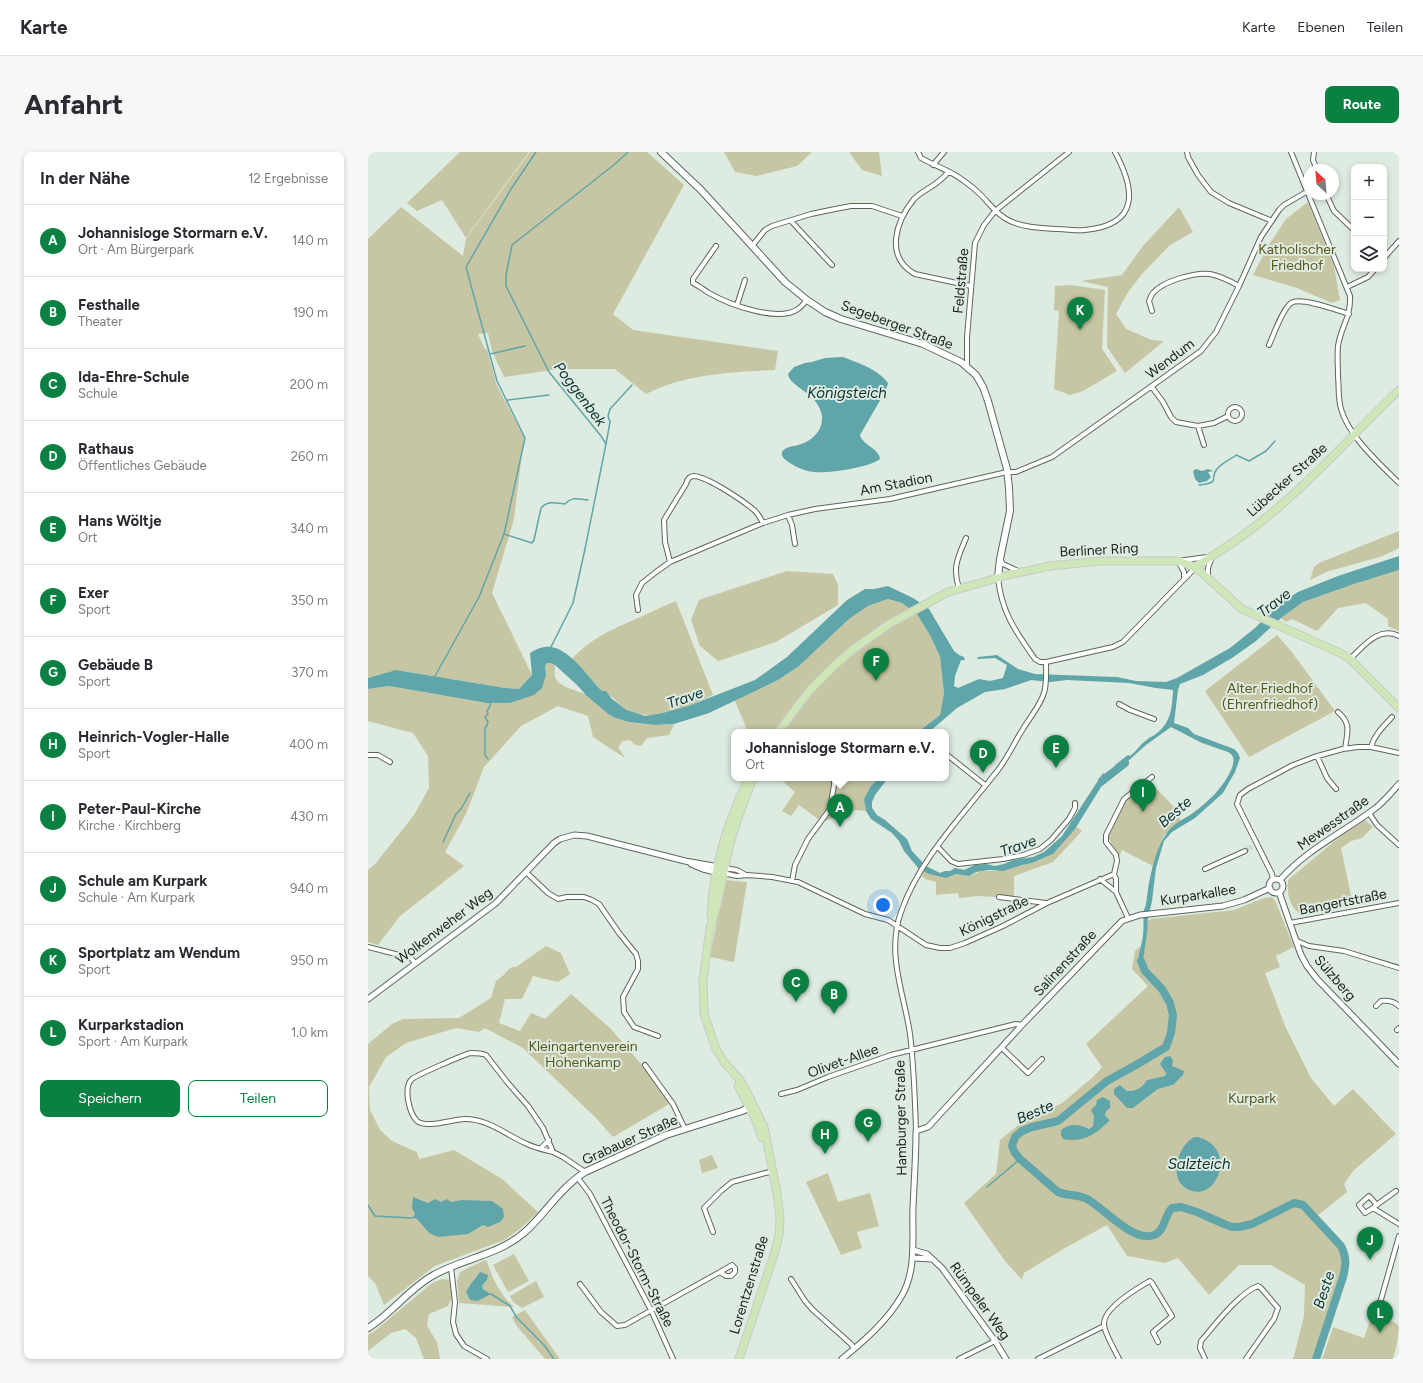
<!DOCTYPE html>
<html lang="de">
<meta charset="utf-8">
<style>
:root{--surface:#fff;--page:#f7f7f7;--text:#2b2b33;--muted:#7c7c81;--line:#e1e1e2;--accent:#0b8043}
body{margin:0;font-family:Figtree,sans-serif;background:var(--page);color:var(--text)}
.controls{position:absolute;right:12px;top:12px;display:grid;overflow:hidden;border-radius:8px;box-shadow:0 2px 6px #0003}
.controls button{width:36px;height:36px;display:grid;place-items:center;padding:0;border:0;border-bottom:1px solid var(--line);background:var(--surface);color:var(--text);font:20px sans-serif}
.compass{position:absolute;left:935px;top:12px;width:36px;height:36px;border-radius:50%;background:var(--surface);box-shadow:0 2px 6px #0003;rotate:334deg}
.you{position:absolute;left:515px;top:753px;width:14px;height:14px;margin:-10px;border:3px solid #fff;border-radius:50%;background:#1a73e8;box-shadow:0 0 0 6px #1a73e833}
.badge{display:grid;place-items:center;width:26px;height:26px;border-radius:50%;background:var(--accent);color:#fff;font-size:13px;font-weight:700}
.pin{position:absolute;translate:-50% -33px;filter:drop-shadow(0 1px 2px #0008)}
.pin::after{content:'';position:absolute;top:21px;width:14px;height:12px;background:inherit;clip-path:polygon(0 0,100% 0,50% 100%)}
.popup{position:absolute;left:363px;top:577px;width:218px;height:52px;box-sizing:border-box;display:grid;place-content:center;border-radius:8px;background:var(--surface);filter:drop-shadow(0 1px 3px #0005);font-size:13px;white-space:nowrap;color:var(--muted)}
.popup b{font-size:15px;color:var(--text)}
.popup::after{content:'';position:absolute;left:50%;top:100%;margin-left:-8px;border:8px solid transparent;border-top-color:var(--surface)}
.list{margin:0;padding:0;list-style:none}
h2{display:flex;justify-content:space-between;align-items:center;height:52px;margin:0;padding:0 16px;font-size:17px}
h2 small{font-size:13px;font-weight:400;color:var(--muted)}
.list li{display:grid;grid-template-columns:26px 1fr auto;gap:12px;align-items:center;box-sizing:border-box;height:72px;padding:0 16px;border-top:1px solid var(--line)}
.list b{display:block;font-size:15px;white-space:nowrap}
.list p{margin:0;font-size:13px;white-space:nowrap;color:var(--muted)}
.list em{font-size:13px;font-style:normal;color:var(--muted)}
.actions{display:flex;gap:8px;padding:12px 16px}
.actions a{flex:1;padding:9px 0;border:1px solid var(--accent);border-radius:8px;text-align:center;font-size:14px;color:var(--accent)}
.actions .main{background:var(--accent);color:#fff}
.icon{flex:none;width:22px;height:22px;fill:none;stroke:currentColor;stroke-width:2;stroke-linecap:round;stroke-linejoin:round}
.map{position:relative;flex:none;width:1031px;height:1207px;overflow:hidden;border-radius:8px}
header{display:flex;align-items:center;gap:24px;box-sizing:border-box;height:56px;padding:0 20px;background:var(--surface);border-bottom:1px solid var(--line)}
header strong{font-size:19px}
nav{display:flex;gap:22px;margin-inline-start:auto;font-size:14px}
.intro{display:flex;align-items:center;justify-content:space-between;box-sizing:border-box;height:96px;padding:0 24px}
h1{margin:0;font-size:28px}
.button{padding:10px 18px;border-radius:8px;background:var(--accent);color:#fff;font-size:14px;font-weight:700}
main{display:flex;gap:24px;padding:0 24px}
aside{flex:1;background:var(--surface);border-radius:8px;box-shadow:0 2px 6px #0003}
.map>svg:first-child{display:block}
.green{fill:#c6c6a4;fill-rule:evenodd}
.water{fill:#60a5a9}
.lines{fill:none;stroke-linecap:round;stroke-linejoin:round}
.stream{stroke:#60a5a9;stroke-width:1.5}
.river{stroke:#60a5a9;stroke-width:8}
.minor-tunnel{stroke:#b6c3b9;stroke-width:4;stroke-dasharray:4 2;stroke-linecap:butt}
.minor-casing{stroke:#5c685f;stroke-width:6}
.tertiary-casing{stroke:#5c685f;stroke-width:7}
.secondary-casing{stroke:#5c685f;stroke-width:8}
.primary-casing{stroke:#c9cac9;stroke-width:9}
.minor{stroke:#fff;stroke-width:4}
.tertiary{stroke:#fff;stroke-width:5}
.secondary{stroke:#fff;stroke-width:6}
.primary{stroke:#cee6b8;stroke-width:7}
.labels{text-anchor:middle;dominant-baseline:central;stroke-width:4;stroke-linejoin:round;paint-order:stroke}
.park-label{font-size:14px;fill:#59571b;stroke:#ddebe0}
.street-label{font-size:14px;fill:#1c211d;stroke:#ddebe0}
.water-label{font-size:15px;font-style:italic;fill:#0c3032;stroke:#ddebe0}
</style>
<header>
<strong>Karte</strong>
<nav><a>Karte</a><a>Ebenen</a><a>Teilen</a></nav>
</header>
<div class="intro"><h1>Anfahrt</h1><a class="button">Route</a></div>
<main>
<aside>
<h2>In der Nähe<small>12 Ergebnisse</small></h2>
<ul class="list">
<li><span class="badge">A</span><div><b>Johannisloge Stormarn e.V.</b><p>Ort · Am Bürgerpark</p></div><em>140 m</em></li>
<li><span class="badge">B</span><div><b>Festhalle</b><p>Theater</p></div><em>190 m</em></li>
<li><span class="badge">C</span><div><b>Ida-Ehre-Schule</b><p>Schule</p></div><em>200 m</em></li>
<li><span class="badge">D</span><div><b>Rathaus</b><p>Öffentliches Gebäude</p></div><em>260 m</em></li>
<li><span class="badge">E</span><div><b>Hans Wöltje</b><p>Ort</p></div><em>340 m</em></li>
<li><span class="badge">F</span><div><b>Exer</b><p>Sport</p></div><em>350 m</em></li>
<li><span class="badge">G</span><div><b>Gebäude B</b><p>Sport</p></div><em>370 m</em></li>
<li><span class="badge">H</span><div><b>Heinrich-Vogler-Halle</b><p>Sport</p></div><em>400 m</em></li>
<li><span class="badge">I</span><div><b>Peter-Paul-Kirche</b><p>Kirche · Kirchberg</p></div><em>430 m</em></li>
<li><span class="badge">J</span><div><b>Schule am Kurpark</b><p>Schule · Am Kurpark</p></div><em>940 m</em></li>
<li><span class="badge">K</span><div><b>Sportplatz am Wendum</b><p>Sport</p></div><em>950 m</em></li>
<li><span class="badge">L</span><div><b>Kurparkstadion</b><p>Sport · Am Kurpark</p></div><em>1.0 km</em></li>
</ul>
<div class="actions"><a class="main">Speichern</a><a>Teilen</a></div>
</aside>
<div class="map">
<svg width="1031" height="1207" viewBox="0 0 1031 1207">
<rect width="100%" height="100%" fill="#ddebe0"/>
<!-- green -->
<path class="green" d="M92,0H161L98,86L74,48L49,59L39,51Z
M162,0H279L316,33L245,162L265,178L410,199L407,218C364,220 318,222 278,242L247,217H191L136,225L124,199L120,181L110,182L117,197H119L129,234L156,285L146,367L124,441L164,523L151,537L137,536L28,518L0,526V87L33,55L95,104L98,87Z
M356,0H444L429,14L389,24L367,20Z
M481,0H511L514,24L494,18Z
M940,50L966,114L972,148L964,151L929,136L885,123L900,94L918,67Z
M811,55L825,80L802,93L774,122L760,140L748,162L758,177L784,188L796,189L757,221L739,195L740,135L713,129L754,123L775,94Z
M702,133L737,138L734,197L749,219L715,239L702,243L686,237L691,159L686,158L687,134Z
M1031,379V396L1015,404L958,420L942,428L946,415L951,411Z
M1031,418V479L1020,474V467L998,451L970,456L949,479L924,467L918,470L913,466L935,450L986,432Z
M419,419L465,422L470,433V453L408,490L350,509L332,494L323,468L331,448Z
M520,447L534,451L549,462L563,485L572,505L576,541L572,563L550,580H380L366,547L410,528L431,514L481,467L500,454Z
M308,449L345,543C320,554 287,572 260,558C252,554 241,540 234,539L204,507C222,487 242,478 266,468C280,461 294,455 308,449Z
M909,483L923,499L967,559L881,605L837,539Z
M179,511H183L187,513C187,516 186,522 187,525C191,536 210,538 219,543C227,548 232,556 240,562C254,572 289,574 306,572L301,583L279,586L273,594L267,593L262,588L255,589L250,595L257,606L225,585L220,564L190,554L153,574L116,615L98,662L77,700L96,714L32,764L10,793L0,790V718L8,711L46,663L61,636L60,604L45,581L0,569V537L21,534L119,551H142L178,523L177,514Z
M411,626H511C499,638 495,642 498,659L487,658L454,670L431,653L423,664L414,659L427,640Z
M782,630L806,655L814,671L796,683L785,714L754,698L751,705L740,685V681L744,673L752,661L758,648Z
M997,668L1005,675L994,686L983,689L973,696L985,753L933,763C921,753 919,744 920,728L968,688Z
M708,674L714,679L685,710L646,724V745L632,743L628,745L610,744L591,746L590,741L568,743V730L557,727L553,723L555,719L561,722L578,725L588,722L601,724L614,719H628L664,711L685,702Z
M357,728L379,730L366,810L342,805Z
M903,745L907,748L926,795L908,804L912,815L897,821L918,876L943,926L966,954L985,937L1028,982L985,1019L976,1032L979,1040L948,1065C957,1077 978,1094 978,1110C979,1115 977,1120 975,1125L948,1207H924L926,1204L936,1164L937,1133L903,1113H871L841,1143L810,1106L797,1111L759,1104L739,1073L697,1096L656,1121L654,1128L637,1109L596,1051L628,1022L632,988L660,965L693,952L725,925L734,915L718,892L780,834L764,817L767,799L772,794L770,806L777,818L775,809L780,769L783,767L866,758L896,746ZM798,921L805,933L790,937L765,956L752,933L759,939C768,939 773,936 779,928L797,924ZM738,959L736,964L742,968L701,988L714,974L721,977L725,974L726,964ZM832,985C842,990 852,998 853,1010C853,1014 851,1019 850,1023L819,1037L812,1032L813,1001L818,992Z
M178,794L193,801L202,822L190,830L165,824L154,847H137L131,871L152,879L163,861L177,867L203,842L242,876L274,913L303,951L245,985L227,965L155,896L117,876L111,880L88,876L38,891L18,905L1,935L2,958L12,978L24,989L49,1000L51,1007L86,998L134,1027L170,1060L152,1077L136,1088L67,1114L16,1153L7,1131L0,1124V892L24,872L35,867L91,866L123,846L128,829L137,822V821C140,818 143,814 148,815ZM45,1046L60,1051L83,1050L93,1048L115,1073L109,1076L61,1081L49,1067L44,1066L47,1062Z
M344,1003L350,1016L334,1021L331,1008Z
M460,1021L470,1050L502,1041L511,1074L489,1080L494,1096L473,1103L438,1030Z
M146,1102L161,1129L140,1140L125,1113Z
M117,1108L119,1109C124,1127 132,1142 146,1155L91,1151L89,1129L92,1120ZM109,1123L119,1128L114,1134L115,1137L123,1142L98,1140Z
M74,1127L83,1128L84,1146L80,1154L61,1162L59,1174L69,1190L72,1207H56L48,1186L37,1177L23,1181L0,1199V1183L8,1178L64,1131Z
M168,1129L176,1145L154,1156L145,1150L142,1144Z
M157,1158L192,1207H177L148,1173L144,1165Z
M1004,1163L1028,1171L1031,1175L1029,1191L1025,1207H954L965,1175L996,1186Z"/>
<!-- water -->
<path class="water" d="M475,205C490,211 510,217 520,231L518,238L492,283C495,294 511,296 512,307C504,315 458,322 446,320C437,319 430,316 422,311C418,308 413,306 414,300C418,294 424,295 430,293C444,289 455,279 454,264C451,241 421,235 420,222L426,215L437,211L444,210L457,206Z
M828,317L834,319L840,317L845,319L840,320L843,325L839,329L831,331L827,327L825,319Z
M1031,404V418L986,432L935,450L913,466L888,489L864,506L835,523L812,532L810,538L806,571L820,576L826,582L866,597L870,601L872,606L867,620L855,641L827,666L804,680L796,689L788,716L784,749L780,766L779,781L775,809L777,819L773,818C767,803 774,796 775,783C776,774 775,766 776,758C779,752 779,743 780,737C784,716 789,690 804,675C810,669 818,666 825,661C842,648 855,636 864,616C866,609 867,604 860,600L834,591L803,575L778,593L750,618L747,613L760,603L762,604C769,599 773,591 780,587C780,586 785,584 785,584C803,572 804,558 805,538L788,536L761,531L699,528L682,530L663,528L637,537L617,540L589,556L561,580H550L572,563L576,541L572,505L563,485L549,462L534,451L520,447L500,454L481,467L431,514L410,528L341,561L306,572L287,573L261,570L247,566L240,562L218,543L209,533L187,513L183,511H179L177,514L178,523L174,536L166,543L142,551H119L21,534L0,537V526L28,518L137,536L151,537L164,523L162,501C168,497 176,494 183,495C201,497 219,523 231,536L234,539H238L244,547L259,558L277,564L295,561L320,554L387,528L419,505L479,448L497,437H506L520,434L545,446L561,457L586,499L591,503L596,505L597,508H593L587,524L586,534L590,536L611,527L622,529L635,526L639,513L627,506L609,507L610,505L629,503L650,517L667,522L749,525L768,529L798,530L809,526L862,496L887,476L902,461L914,450L930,440L970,424Z
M735,621L738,623L742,621L743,623L742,625V627L733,635L707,677L685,702L664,711L654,713L635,719L621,718L608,720L601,724L588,722L578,726L561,722L551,717L536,699L531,689L524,681L503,667L498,659L496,647L502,635L511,626H520L507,643L504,650V656L509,663L517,668L539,687L544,699L558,714L572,721L577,719H582L587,716L596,718L607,713L618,712L627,714L636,712L645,708L665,705L676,700L694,684Z
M802,904L805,908L804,914L816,919L815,923L805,933L790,937L765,956H759L746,942V937L752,933L759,939C768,939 774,936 779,928L797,924L798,921L792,912L797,905Z
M735,945L742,949V956L738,959L737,964L742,968C728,982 716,991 695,987L693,983V978C702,971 711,972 721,977L725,974L726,964L723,958L728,953L729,948Z
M827,985C833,985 837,987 841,990C867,1007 844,1055 816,1035C801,1024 811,991 827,985Z
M45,1045L60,1051L67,1047L73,1050L79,1047L83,1050L93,1048L124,1049L135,1057L136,1065L132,1070L120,1075L115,1073L100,1082L70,1085L61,1081L49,1067L44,1066L47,1062L44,1056Z
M112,1120L120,1123L119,1128L114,1134L115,1137L123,1142L110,1149L102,1148L98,1140L102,1133Z"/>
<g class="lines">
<!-- stream -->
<path class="stream" d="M122,202L157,194
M139,248L181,243
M238,292L242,270L240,264L242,257L264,233
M831,333C854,331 841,326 849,317C854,311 861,308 867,304L868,303L881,309L898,299L907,289
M136,382L164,391L166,388L173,356C181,348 187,351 197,352C205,344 209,347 220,348
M183,495L205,451L217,397L238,292L233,284L181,220L138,134V123L144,93L247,12L260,0
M66,526L111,445L136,382L157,286L129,229L98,115L143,37L168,0
M120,607L117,603V575L119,574L120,570L117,565L120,562L119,559L122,554L123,549
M75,690L88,662L93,657L102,641
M619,1035L652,1007
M0,1053L7,1064L44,1066
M123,1142L142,1154L149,1166L176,1193L186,1207"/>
<!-- river -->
<path class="river" d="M734,629L757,611
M773,809L777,819L794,837L802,851L805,863L803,881L798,895L768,913L739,929L690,969L664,975L654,979L647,985L644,994L647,1001L652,1007L690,1040C699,1044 710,1042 719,1047C736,1056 765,1091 786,1083C797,1079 796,1064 804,1056L813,1055L829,1060L856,1072L864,1075H871L884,1072L926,1051L935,1053L973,1094C979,1106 978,1113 975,1125L948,1207"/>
<!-- minor-tunnel -->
<path class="minor-tunnel" d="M877,699L883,695"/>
<defs>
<path id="minor" d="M550,0L553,6C567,14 584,19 596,29C602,33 608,38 613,43C622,52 629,63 642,69C657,76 674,76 690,77C699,77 708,79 717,78C771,73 768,39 747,0
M819,0L820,5L830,23L843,40L861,51L904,69
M923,0L982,144C983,166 973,174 970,194C969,204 970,214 970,224C971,235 970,247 973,257C981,285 1011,311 1031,331
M946,0L945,8L949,18
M565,13L576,0
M580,20C571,33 556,37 546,47C528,69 516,105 547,122L603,134
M958,42L966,59L986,78
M423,69L464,113
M348,94L325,127V131C331,134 336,138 341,141C360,152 410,171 430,157C433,155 436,151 439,148
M384,94L397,78L404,74L443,62L467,57L483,54H504L534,64
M1016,106L1031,89
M979,135L1000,125L1007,117
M369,153L377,128
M784,159L781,149C782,147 783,143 785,141C795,129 827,120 842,122C853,124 862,129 871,134
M901,193C906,182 914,158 923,151C933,144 970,159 981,162
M599,214V185L607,91L616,73L627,59L701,0
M784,235L795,250L803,265L808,270L830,274L846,271L860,264
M860 262a7 7 0 1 1 14 0a7 7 0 1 1-14 0Z
M830,274L836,293
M420,363L424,373L427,392
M632,407L635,412L650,419
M302,410L297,390L296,368L318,332C319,328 321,324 326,324C340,325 374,348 386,358C390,361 392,366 395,371
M630,425C633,460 648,480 667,507L672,510H678L745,495L755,490L827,416
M840,426V416L844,405
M816,427V420L810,409L839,405
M591,436C584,416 590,405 598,386
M270,458L268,443L274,431L288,420L302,410L395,371L420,363L447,357L522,347L639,320H648L684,305L833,199L848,180L871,134L893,85L911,58L916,53L940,39
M982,507C996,494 1010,474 1031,484
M751,552L762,558L786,567
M970,560C984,572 979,581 977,597
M1003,595C1006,583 1016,574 1024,565
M578,602L617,633
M0,603H10L22,610
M949,604L959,626L968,637
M1001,661L1009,673L1031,693
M570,695L583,709L590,712L635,707L655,703L672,697L683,688L701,667L707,656V651
M356,716L369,718L378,723
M837,717L877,699
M158,720L180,741L190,747L199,745H216L224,748L231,752L251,781L268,802L270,809V817L255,845L256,860L266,875L290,884
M355,721L369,724L379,723L404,725L430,730L497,762L520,768L558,793L572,796H582L597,791L635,774L679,751L746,722
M732,727L748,740
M905,727L904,722L869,652L872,643L880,637L925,613L946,605L975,597L990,595H1003L1031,601
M424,729L427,713L440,687L462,657L466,633V626
M631,745L678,751
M760,766L748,740V727L746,722L749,709L748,703L738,690V683L756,647L784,625
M922,771L1031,751
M929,789L941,794L976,799L1031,816
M0,795L43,806L47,811
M1008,854L1013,849C1020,848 1026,849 1031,854
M1029,878L1031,876
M634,896L660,921L674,907
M277,913L305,952L317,977
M413,942L429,938L460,925L523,903L648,872L654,873
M548,979C547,947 546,914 542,882C536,841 518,802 533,760C551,707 596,662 630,618C640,605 646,591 655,577C662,565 672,554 676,541C679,531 678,520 678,510
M173,996L181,988
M185,1000C177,998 167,996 159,992C138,983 121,967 97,967C85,967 59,977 49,969C41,961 35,935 44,927C49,923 97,902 103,901C108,901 113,901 118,903L139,930L160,954L175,976L185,1000L195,1005L217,1020
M209,1025L222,1042L283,1158L305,1207
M1009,1053L1001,1044L991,1053L997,1061L1005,1056L1031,1072
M1007,1054L1028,1039
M345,1080L336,1056L353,1039L364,1030L405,1019
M83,1115L87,1150L85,1170L88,1182L96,1194L119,1207
M423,1127L437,1149L445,1158L483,1192L486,1196
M212,1132L233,1160L249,1174L257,1173L352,1120L358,1124H363L367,1120V1116L364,1113L352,1120
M1004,1160L1010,1158L1031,1084
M591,1207L627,1189
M670,1207L736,1174
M751,1207C747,1198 736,1181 736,1172C735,1157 768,1137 780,1130L782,1129L784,1131L804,1164L785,1180L790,1190
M837,1207L832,1196L833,1189C846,1174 872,1140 890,1134L893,1136L910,1156L906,1167L878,1207"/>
<path id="tertiary" d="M323,712L335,717L351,721
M901 734a7 7 0 1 1 14 0a7 7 0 1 1-14 0Z
M912,728C938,698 974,681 1005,658C1015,651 1023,641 1031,632
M911,740L933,803L939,814L949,827L1031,912
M0,847L128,751L186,691L192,687L206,683L219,684L317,709L351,715
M545,1098L559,1102L574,1116L627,1189L638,1207
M545,1106L564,1107
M474,1207C496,1189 519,1169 533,1145C549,1119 544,1085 545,1056C546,1030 548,1005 548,979L560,975L654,873L754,769L772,763L855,754L876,748L902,736"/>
<path id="secondary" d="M293,0L333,38L417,130L439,148L457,160L473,167L555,192L593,210L608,223L615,235L620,249L639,317L641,336L642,359L632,407L630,425
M0,1176C23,1162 40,1138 64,1124C93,1107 131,1103 157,1080C178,1061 192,1036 217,1020L298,983L374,959L385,954"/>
<path id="primary" d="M827,415C850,400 874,386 895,368C944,329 986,281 1031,238
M410,580L442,538L466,514L483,499L521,472L580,440L640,423L682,414L732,409H810L822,413L832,419L874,457L972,501L982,507L1031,556
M343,764C345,718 359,671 379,630
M370,934L387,966L394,986
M371,1207L406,1103L411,1083L412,1065L409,1041L396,975L381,944L372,928L356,910L348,897L336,862L335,828L342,776L349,753L361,695L369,669L385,626"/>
</defs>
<!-- minor casing -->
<use href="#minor" class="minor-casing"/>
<!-- tertiary casing -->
<use href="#tertiary" class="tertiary-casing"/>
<!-- secondary casing -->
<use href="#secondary" class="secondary-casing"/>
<!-- primary casing -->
<use href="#primary" class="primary-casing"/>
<!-- minor -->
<use href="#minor" class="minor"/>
<!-- tertiary -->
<use href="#tertiary" class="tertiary"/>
<!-- secondary -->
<use href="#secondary" class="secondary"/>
<!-- primary -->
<use href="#primary" class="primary"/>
</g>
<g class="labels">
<!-- park labels -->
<g class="park-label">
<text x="929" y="97">Katholischer<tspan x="929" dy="16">Friedhof</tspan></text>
<text x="902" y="536">Alter Friedhof<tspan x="902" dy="16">(Ehrenfriedhof)</tspan></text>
<text x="215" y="894">Kleingartenverein<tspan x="215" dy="16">Hohenkamp</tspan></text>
<text x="884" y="946">Kurpark</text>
</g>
<!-- street labels -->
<g class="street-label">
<text transform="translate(593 129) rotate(-85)">Feldstraße</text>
<text transform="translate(529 173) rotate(20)">Segeberger Straße</text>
<text transform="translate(802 207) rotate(-37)">Wendum</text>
<text transform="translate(919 328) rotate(-42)">Lübecker Straße</text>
<text transform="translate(528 332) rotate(-11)">Am Stadion</text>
<text transform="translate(731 398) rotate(-3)">Berliner Ring</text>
<text transform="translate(965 671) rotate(-35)">Mewesstraße</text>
<text transform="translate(830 743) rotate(-9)">Kurparkallee</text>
<text transform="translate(975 750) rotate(-11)">Bangertstraße</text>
<text transform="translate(626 764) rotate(-26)">Königstraße</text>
<text transform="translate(76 774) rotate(-37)">Wolkenweher Weg</text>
<text transform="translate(697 811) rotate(-47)">Salinenstraße</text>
<text transform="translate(967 826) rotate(49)">Sülzberg</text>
<text transform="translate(475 909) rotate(-20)">Olivet-Allee</text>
<text transform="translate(533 966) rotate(-91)">Hamburger Straße</text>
<text transform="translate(262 988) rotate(-24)">Grabauer Straße</text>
<text transform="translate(269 1110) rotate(63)">Theodor-Storm-Straße</text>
<text transform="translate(381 1133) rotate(-73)">Lorentzenstraße</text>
<text transform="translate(612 1149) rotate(54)">Rümpeler Weg</text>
</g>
<!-- water labels -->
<g class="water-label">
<text x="479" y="241">Königsteich</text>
<text transform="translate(212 242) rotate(53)">Poggenbek</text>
<text transform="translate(906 451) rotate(-37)">Trave</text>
<text transform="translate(317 546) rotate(-19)">Trave</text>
<text transform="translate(807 660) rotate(-41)">Beste</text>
<text transform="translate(650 694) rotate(-19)">Trave</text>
<text transform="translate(667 960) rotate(-23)">Beste</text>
<text x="831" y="1012">Salzteich</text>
<text transform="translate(956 1138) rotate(-72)">Beste</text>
</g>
</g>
</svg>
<div class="controls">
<button>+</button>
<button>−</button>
<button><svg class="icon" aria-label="layers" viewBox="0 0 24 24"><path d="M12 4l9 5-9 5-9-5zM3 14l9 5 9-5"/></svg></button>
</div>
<svg class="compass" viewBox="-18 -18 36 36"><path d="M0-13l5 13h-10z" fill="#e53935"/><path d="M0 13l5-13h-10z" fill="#7c7c81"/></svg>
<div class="you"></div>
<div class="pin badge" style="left:472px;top:675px">A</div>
<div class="popup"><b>Johannisloge Stormarn e.V.</b>Ort</div>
<div class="pin badge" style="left:466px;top:862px">B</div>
<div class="pin badge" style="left:428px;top:850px">C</div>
<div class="pin badge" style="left:615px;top:621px">D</div>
<div class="pin badge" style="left:688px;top:616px">E</div>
<div class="pin badge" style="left:508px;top:529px">F</div>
<div class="pin badge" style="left:500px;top:990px">G</div>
<div class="pin badge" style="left:457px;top:1002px">H</div>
<div class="pin badge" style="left:775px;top:660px">I</div>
<div class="pin badge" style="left:1002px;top:1108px">J</div>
<div class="pin badge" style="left:712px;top:178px">K</div>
<div class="pin badge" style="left:1012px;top:1181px">L</div>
</div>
</main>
